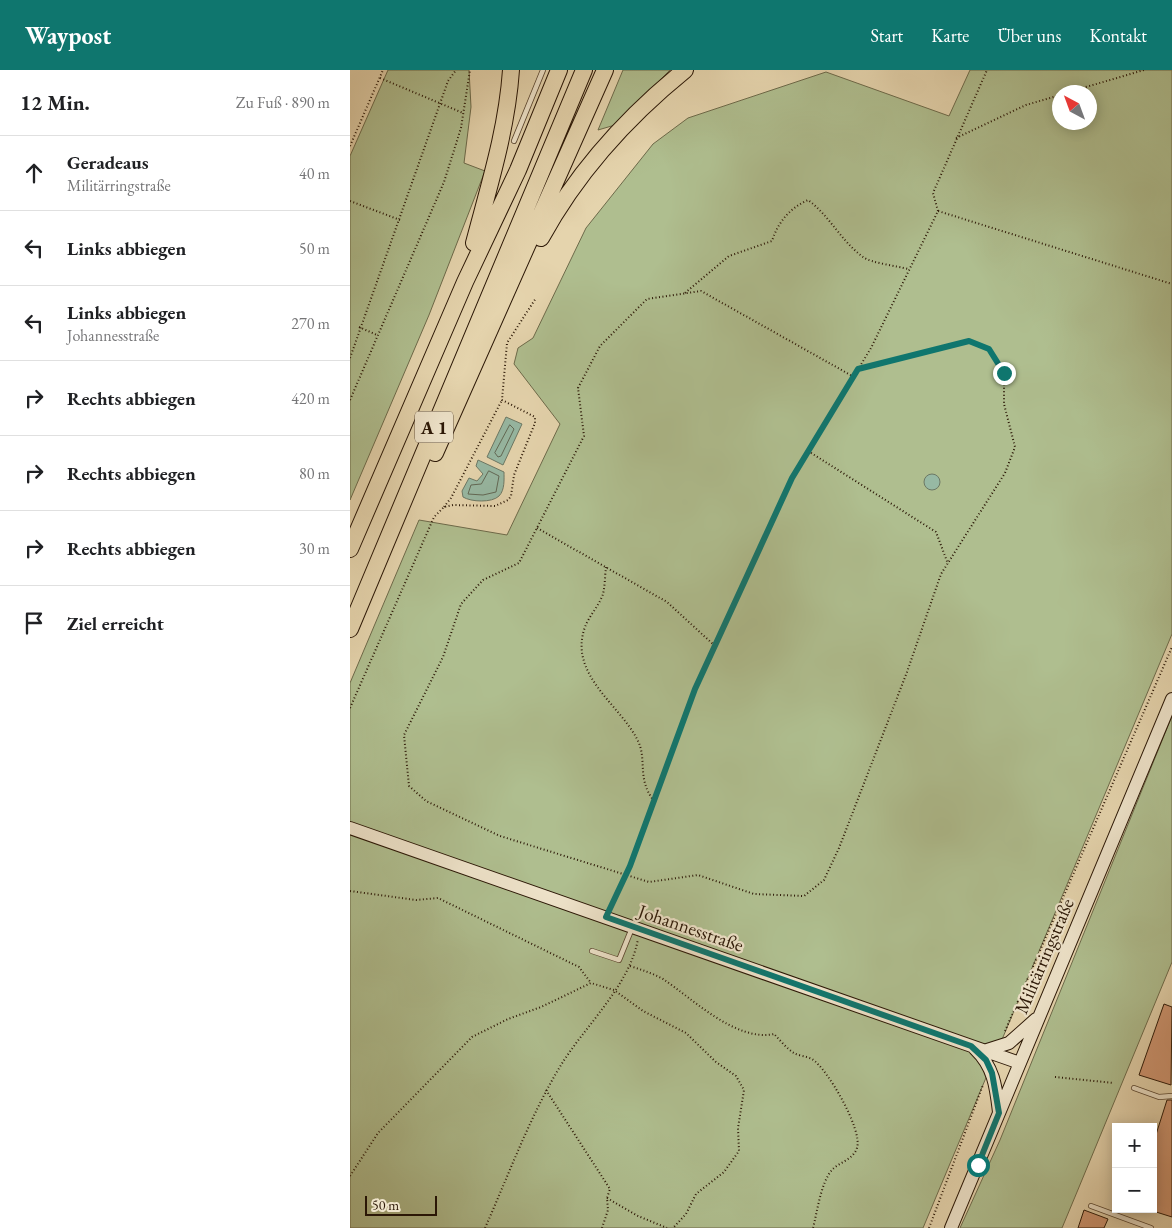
<!DOCTYPE html>
<html lang="de">
<meta charset="utf-8">
<style>
:root{--surface:#fff;--page:#f2f2f2;--text:#202124;--muted:#757577;--line:#e0e0e0;--accent:#0f766e}
body{margin:0;font-family:"EB Garamond",serif;background:var(--page);color:var(--text)}
.controls{position:absolute;right:15px;bottom:15px;display:grid;overflow:hidden;border-radius:0px;box-shadow:0 2px 12px #0003}
.controls button{width:45px;height:45px;display:grid;place-items:center;padding:0;border:0;border-bottom:1px solid var(--line);background:var(--surface);color:var(--text);font:25px sans-serif}
.compass{position:absolute;left:702px;top:15px;width:45px;height:45px;border-radius:50%;background:var(--surface);box-shadow:0 2px 12px #0003;rotate:319deg}
.scale{position:absolute;left:15px;bottom:12px;width:72px;box-sizing:border-box;padding-left:5px;border:2px solid #2b1706;border-top:0;font-size:14px;line-height:18px;white-space:nowrap;color:#2b1706;-webkit-text-stroke:4px #eee3ca;paint-order:stroke}
.stop{position:absolute;width:15px;height:15px;margin:-11px;border:4px solid #0f766e;border-radius:50%;background:#fff}
.stop.end{background:#0f766e;border-color:#fff;box-shadow:0 1px 5px #0008}
.list{margin:0;padding:0;list-style:none}
h2{display:flex;justify-content:space-between;align-items:center;height:65px;margin:0;padding:0 20px;font-size:21px}
h2 small{font-size:16px;font-weight:400;color:var(--muted)}
.list li{display:grid;grid-template-columns:32px 1fr auto;gap:15px;align-items:center;box-sizing:border-box;height:75px;padding:0 20px;border-top:1px solid var(--line)}
.list b{display:block;font-size:19px;white-space:nowrap}
.list p{margin:0;font-size:16px;white-space:nowrap;color:var(--muted)}
.list em{font-size:16px;font-style:normal;color:var(--muted)}
.icon{flex:none;width:28px;height:28px;fill:none;stroke:currentColor;stroke-width:2;stroke-linecap:round;stroke-linejoin:round}
.map{position:relative;flex:none;width:822px;height:1158px;overflow:hidden}
header{display:flex;align-items:center;gap:30px;box-sizing:border-box;height:70px;padding:0 25px;background:var(--accent);color:#fff}
header strong{font-size:24px}
nav{display:flex;gap:28px;margin-inline-start:auto;font-size:18px}
main{display:flex}
aside{flex:1;background:var(--surface)}
.map>svg:first-child{display:block}
.green{fill:#afbe8f;stroke:#6d6a4a;fill-rule:evenodd}
.water{fill:#97b9a4;stroke:#6c7865}
.lines{fill:none;stroke-linecap:round;stroke-linejoin:round}
.shore{stroke:#616855;stroke-width:1}
.building{fill:#d19773;stroke:#2b1706}
.service-casing{stroke:#5a4630;stroke-width:6}
.secondary-casing{stroke:#2b1706;stroke-width:14}
.motorway-casing{stroke:#2b1706;stroke-width:18}
.path{stroke:#2b1706;stroke-width:2;stroke-dasharray:1 2.5;stroke-linecap:butt}
.service{stroke:#eee3ca;stroke-width:4.5}
.secondary{stroke:#eee3ca;stroke-width:12}
.motorway{stroke:#e5d4ad;stroke-width:16}
.route{stroke:#0f766e;stroke-width:6}
.labels{text-anchor:middle;dominant-baseline:central;stroke-width:4.5;stroke-linejoin:round;paint-order:stroke}
.shield{fill:#eee3ca;stroke:#665441;stroke-width:1}
.shield-label{font-size:18px;font-weight:bold;fill:#2b1706}
.street-label{font-size:19px;fill:#2b1706;stroke:#eee3ca}
</style>
<header>
<strong>Waypost</strong>
<nav><a>Start</a><a>Karte</a><a>Über uns</a><a>Kontakt</a></nav>
</header>
<main>
<aside>
<h2>12 Min.<small>Zu Fuß · 890 m</small></h2>
<ul class="list">
<li><svg class="icon" aria-label="ahead" viewBox="0 0 24 24"><path d="M12 20V5M6 11l6-6 6 6"/></svg><div><b>Geradeaus</b><p>Militärringstraße</p></div><em>40 m</em></li>
<li><svg class="icon" aria-label="left" viewBox="0 0 24 24"><path d="M17 20v-9H6M10 6l-5 5 5 5"/></svg><div><b>Links abbiegen</b></div><em>50 m</em></li>
<li><svg class="icon" aria-label="left" viewBox="0 0 24 24"><path d="M17 20v-9H6M10 6l-5 5 5 5"/></svg><div><b>Links abbiegen</b><p>Johannesstraße</p></div><em>270 m</em></li>
<li><svg class="icon" aria-label="right" viewBox="0 0 24 24"><path d="M7 20v-9h11M14 6l5 5-5 5"/></svg><div><b>Rechts abbiegen</b></div><em>420 m</em></li>
<li><svg class="icon" aria-label="right" viewBox="0 0 24 24"><path d="M7 20v-9h11M14 6l5 5-5 5"/></svg><div><b>Rechts abbiegen</b></div><em>80 m</em></li>
<li><svg class="icon" aria-label="right" viewBox="0 0 24 24"><path d="M7 20v-9h11M14 6l5 5-5 5"/></svg><div><b>Rechts abbiegen</b></div><em>30 m</em></li>
<li><svg class="icon" aria-label="arrive" viewBox="0 0 24 24"><path d="M6 21V4h12l-3 4 3 4H6"/></svg><div><b>Ziel erreicht</b></div></li>
</ul>
</aside>
<div class="map">
<svg width="822" height="1158" viewBox="0 0 822 1158">
<rect width="100%" height="100%" fill="#e5d4ad"/>
<filter id="stains"><feTurbulence type="fractalNoise" baseFrequency=".004" numOctaves="4"/><feColorMatrix values="0 0 0 0 .2 0 0 0 0 .09 0 0 0 0 .02 0 0 0 .5 -.17"/></filter>
<radialGradient id="worn" r=".72"><stop offset=".6" stop-color="#630" stop-opacity="0"/><stop offset="1" stop-color="#630" stop-opacity=".3"/></radialGradient>
<!-- green -->
<path class="green" d="M38,0H119L121,37L114,93L135,101L79,245L0,430V86Z
M273,0H320L265,55L248,60Z
M620,0H822V564L573,1158H0V613L69,450L157,465L210,354L164,294L168,278L183,268L236,158L303,74L338,48L476,2L599,46ZM710,22H740V52H710Z
M822,646V892L727,1122L712,1158H610L650,1070Z"/>
<!-- water -->
<path class="water" d="M156,347L172,354L153,395L137,387Z
M128,390L154,402C154,409 155,420 149,426C142,433 121,432 113,427L112,421L119,408L127,411L133,404L126,396Z
M574 412a8 8 0 1 1 16 0a8 8 0 1 1-16 0Z"/>
<g class="lines">
<!-- shore -->
<path class="shore" d="M160,355L164,359L151,386L148,387L145,383Z
M139,401L149,406L146,422L133,425L118,424L121,415L131,414Z"/>
</g>
<!-- building -->
<path class="building" d="M814,934L822,937L821,1015L789,1005Z
M817,1030H822V1147L803,1141V1074Z
M734,1140L758,1149L754,1158H728Z"/>
<g class="lines">
<defs>
<path id="service" d="M164,71L193,0
M242,881L269,890L282,858
M784,1018L809,1027L822,1026
M741,1136L801,1158"/>
<path id="secondary" d="M0,758L670,993
M625,979C644,997 646,1017 649,1042
M634,981L659,973L686,949
M601,1158L822,629"/>
<path id="motorway" d="M191,168C227,102 277,47 335,0
M124,173C139,116 157,59 161,0
M85,383L255,0
M0,479L115,212L168,100L209,0
M0,559L234,0"/>
</defs>
<!-- service casing -->
<use href="#service" class="service-casing"/>
<!-- secondary casing -->
<use href="#secondary" class="secondary-casing"/>
<!-- motorway casing -->
<use href="#motorway" class="motorway-casing"/>
<!-- path -->
<path class="path" d="M30,8L113,43
M719,22L794,0
M606,68L676,35L710,25
M0,76L33,0
M0,131L50,150
M588,141L583,123L637,0
M335,223L379,186L422,171C428,152 440,138 458,130C479,145 491,171 513,187C521,193 547,196 558,199
M9,257L27,265
M0,288L98,11L106,0
M504,307L351,221L297,229L250,276L228,318L234,366L169,493L133,510L111,534L93,587L54,665L59,716L76,731L150,766L299,812L348,805L404,824L454,826L474,810L489,778L557,602L591,504L655,403L665,377L654,334V303L639,279L619,271L509,299
M0,330L94,112L111,58L120,0
M458,381L586,462L598,494
M94,437L101,428L152,330
M187,458L317,532L365,576
M256,497C255,505 255,516 253,524C249,536 239,546 235,557C218,604 269,634 287,669C298,689 286,708 304,731
M0,638L84,447L94,437L103,435L145,436L158,430L161,426L164,405L185,353V347L152,330L157,273L186,228
M0,821L66,830L88,828L229,897L241,913
M259,839L280,796L345,619L442,408L521,278L588,141L822,214
M280,896C292,900 302,903 313,909C343,929 386,972 424,964C430,970 437,979 444,983C449,986 456,986 462,989C477,998 513,1060 507,1078C503,1090 489,1092 482,1100C471,1112 467,1143 463,1158
M655,961L822,577
M705,1007L764,1013
M196,1020L260,1119L257,1128L258,1140L252,1158
M0,1106L28,1063L122,967L158,949L191,937L241,913L264,920L293,941L336,963L366,992L386,1006L394,1020L388,1058L389,1081L374,1102L346,1124L336,1144L323,1158
M257,1128L288,1146L317,1158
M135,1158C159,1104 180,1046 211,995C235,956 280,915 288,869
M579,1158L633,1015"/>
<!-- service -->
<use href="#service" class="service"/>
<!-- secondary -->
<use href="#secondary" class="secondary"/>
<!-- motorway -->
<use href="#motorway" class="motorway"/>
</g>
<g class="lines">
<!-- route -->
<path class="route" d="M628,1095L649,1043L642,1003L636,990L621,976L256,847L280,796L345,619L397,506L442,408L508,299L619,271L639,279L654,303"/>
</g>
<g class="labels">
<!-- shield labels -->
<rect class="shield" x="65" y="341.5" width="38" height="31" rx="4"/>
<g class="shield-label">
<text x="84" y="357">A 1</text>
</g>
<!-- street labels -->
<g class="street-label">
<text transform="translate(341 858) rotate(19)">Johannesstraße</text>
<text transform="translate(694 886) rotate(-67)">Militärringstraße</text>
</g>
</g>
<rect width="100%" height="100%" filter="url(#stains)"/>
<rect width="100%" height="100%" fill="url(#worn)"/>
</svg>
<div class="controls">
<button>+</button>
<button>−</button>
</div>
<svg class="compass" viewBox="-18 -18 36 36"><path d="M0-13l5 13h-10z" fill="#e53935"/><path d="M0 13l5-13h-10z" fill="#757577"/></svg>
<div class="scale">50 m</div>
<div class="stop" style="left:628px;top:1095px"></div>
<div class="stop end" style="left:654px;top:303px"></div>
</div>
</main>
